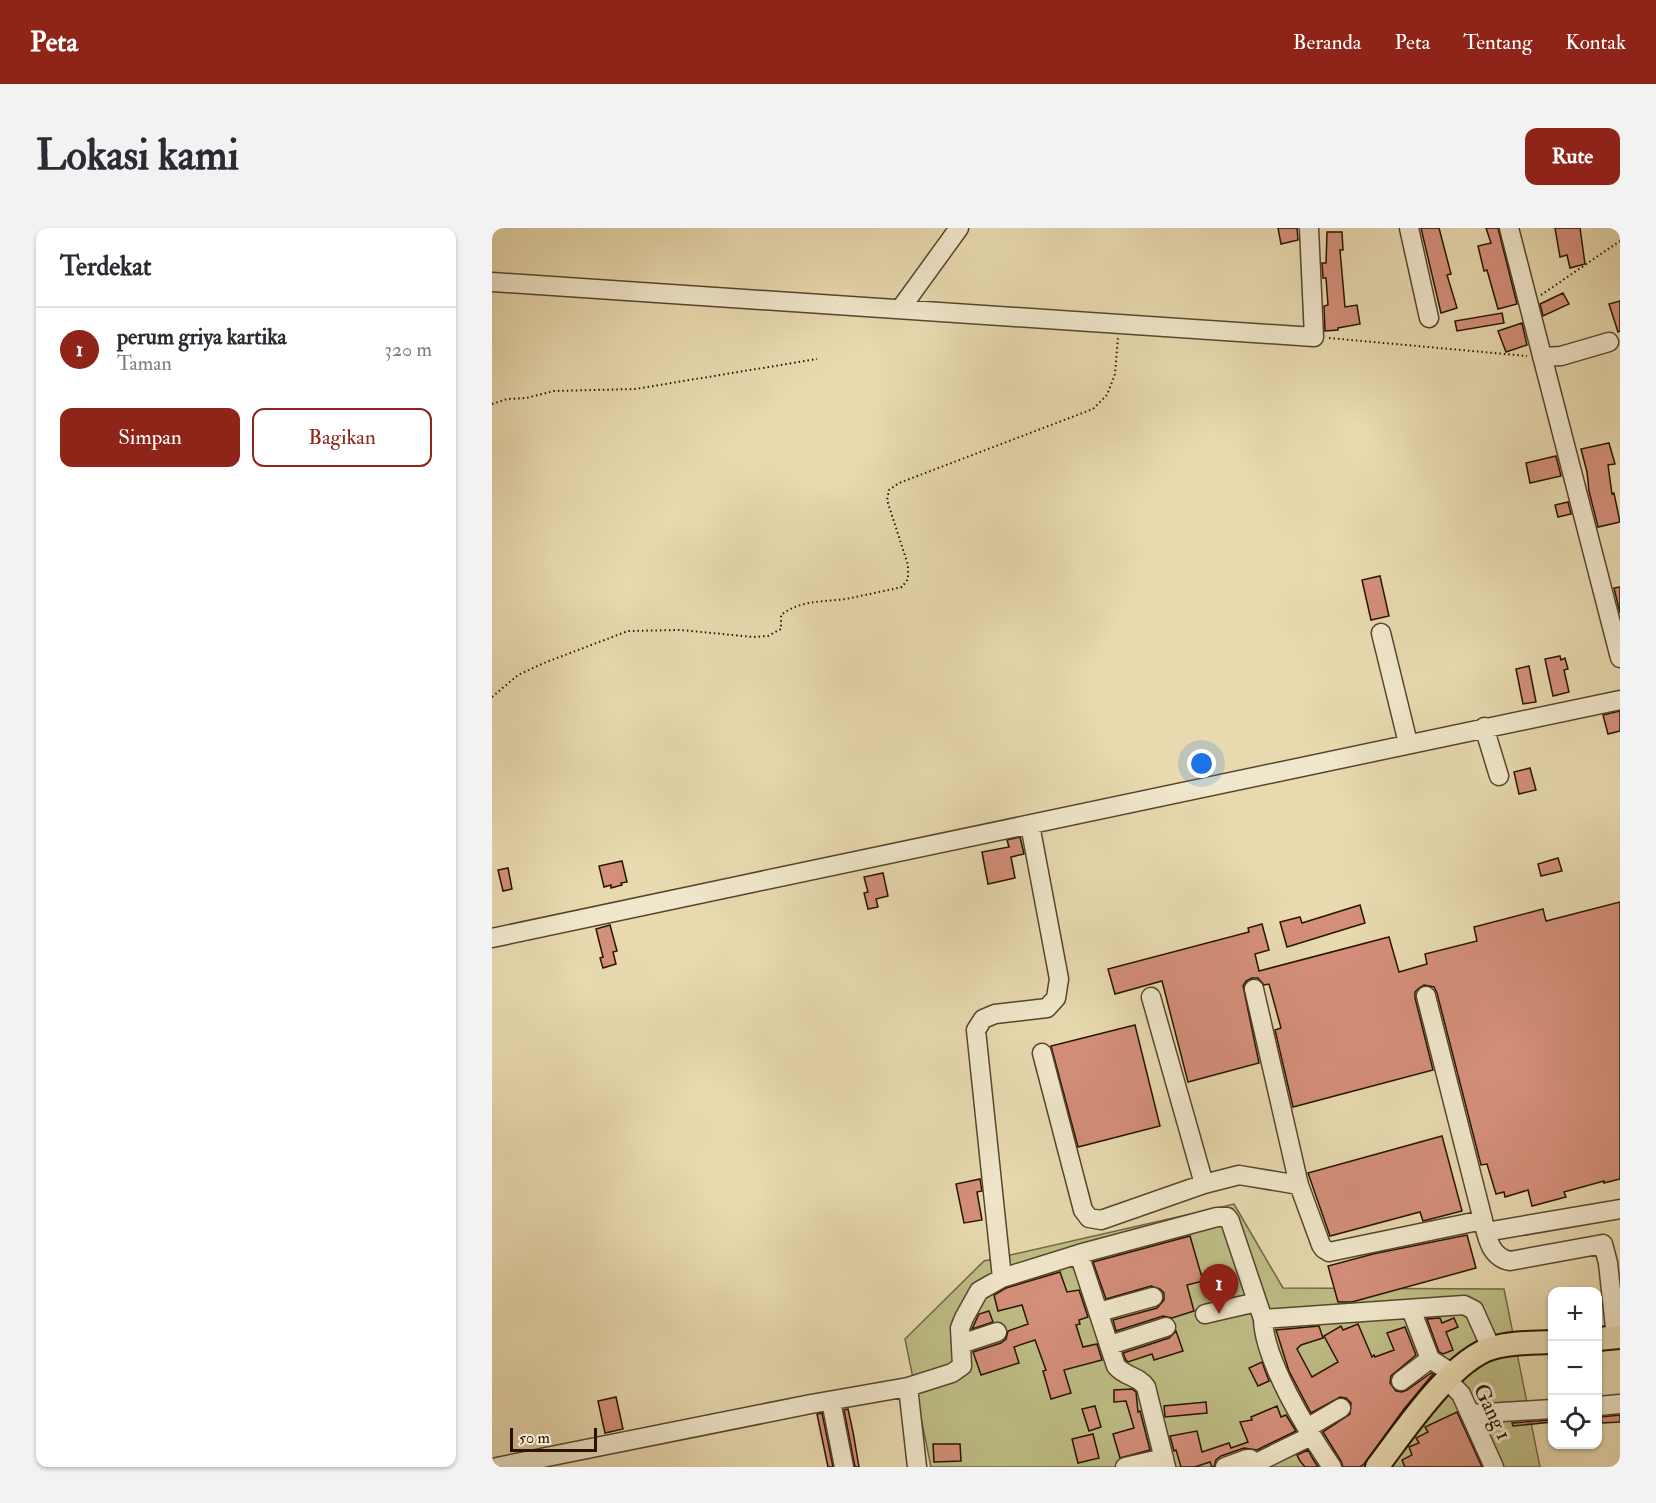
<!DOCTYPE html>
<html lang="id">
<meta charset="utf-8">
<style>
:root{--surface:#fff;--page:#f2f2f3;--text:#2b2b33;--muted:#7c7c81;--line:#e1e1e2;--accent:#8f2418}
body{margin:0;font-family:"IM FELL Double Pica",serif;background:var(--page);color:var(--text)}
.controls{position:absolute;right:18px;bottom:18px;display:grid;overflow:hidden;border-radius:12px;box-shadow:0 2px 4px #0004}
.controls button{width:54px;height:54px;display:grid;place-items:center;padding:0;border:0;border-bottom:2px solid var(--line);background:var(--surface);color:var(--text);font:30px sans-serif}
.scale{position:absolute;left:18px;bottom:15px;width:87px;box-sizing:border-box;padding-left:6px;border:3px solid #261400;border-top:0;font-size:16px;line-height:21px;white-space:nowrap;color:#261400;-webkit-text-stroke:4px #f0e6cb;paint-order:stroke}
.you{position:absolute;left:710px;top:536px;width:21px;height:21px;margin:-15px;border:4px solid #fff;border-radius:50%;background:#1a73e8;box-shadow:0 0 0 9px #1a73e833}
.badge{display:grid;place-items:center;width:39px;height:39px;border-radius:50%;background:var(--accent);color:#fff;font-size:20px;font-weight:700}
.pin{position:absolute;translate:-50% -50px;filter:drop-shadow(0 2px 3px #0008)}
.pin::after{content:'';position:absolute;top:32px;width:21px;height:18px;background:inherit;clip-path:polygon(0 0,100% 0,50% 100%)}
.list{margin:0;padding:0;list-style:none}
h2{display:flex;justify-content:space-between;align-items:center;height:78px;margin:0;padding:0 24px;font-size:26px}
h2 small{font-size:20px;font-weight:400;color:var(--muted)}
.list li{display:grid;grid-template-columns:39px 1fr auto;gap:18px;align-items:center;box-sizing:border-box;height:84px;padding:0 24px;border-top:2px solid var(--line)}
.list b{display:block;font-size:22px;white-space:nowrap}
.list p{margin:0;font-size:20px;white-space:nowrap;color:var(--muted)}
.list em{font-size:20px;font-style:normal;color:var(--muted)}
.actions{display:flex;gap:12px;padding:18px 24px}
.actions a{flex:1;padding:14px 0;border:2px solid var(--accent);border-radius:12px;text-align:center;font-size:21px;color:var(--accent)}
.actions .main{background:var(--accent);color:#fff}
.icon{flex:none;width:33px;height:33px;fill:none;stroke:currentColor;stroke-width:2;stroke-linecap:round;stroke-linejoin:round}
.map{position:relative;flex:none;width:1128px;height:1239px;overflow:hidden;border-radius:12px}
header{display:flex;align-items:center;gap:36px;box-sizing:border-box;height:84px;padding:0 30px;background:var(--accent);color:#fff}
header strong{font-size:28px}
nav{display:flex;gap:33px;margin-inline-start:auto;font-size:21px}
.intro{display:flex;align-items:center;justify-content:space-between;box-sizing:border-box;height:144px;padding:0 36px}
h1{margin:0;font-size:42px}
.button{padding:15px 27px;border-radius:12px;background:var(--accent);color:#fff;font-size:21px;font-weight:700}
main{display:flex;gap:36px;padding:0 36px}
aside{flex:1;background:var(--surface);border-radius:12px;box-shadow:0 2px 4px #0004}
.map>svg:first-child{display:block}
.green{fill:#bebd85;stroke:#726842;stroke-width:1.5}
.building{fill:#d48f7a;stroke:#261400;stroke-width:1.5}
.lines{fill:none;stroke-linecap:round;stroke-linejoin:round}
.minor-casing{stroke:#56452c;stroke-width:21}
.major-casing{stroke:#261400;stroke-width:26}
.path{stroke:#261400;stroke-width:2;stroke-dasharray:1.5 3;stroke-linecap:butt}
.minor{stroke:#f0e6cb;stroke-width:18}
.major{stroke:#e8d9af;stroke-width:22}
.labels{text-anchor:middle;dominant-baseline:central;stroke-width:6;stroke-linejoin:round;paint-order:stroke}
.street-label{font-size:21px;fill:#261400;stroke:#f0e6cb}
</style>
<header>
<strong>Peta</strong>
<nav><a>Beranda</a><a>Peta</a><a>Tentang</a><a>Kontak</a></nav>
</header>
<div class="intro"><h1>Lokasi kami</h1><a class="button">Rute</a></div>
<main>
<aside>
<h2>Terdekat<small></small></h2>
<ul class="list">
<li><span class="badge">1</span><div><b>perum griya kartika</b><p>Taman</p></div><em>320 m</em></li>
</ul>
<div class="actions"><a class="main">Simpan</a><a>Bagikan</a></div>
</aside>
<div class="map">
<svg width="1128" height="1239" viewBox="0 0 1128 1239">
<rect width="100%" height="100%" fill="#e8d9af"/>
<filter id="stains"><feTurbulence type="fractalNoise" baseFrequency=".00333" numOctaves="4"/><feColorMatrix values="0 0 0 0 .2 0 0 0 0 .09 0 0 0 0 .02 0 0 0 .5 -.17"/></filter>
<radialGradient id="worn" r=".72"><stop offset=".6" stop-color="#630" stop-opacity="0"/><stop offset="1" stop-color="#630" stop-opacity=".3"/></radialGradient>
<!-- green -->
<path class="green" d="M742,976L791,1060L1012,1061L1048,1239H439L413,1111L492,1033Z"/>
<!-- building -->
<path class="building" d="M786,0H805L806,12L789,16Z
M929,0H947L959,46L955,47L965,80L949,85Z
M994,0H1006L1025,76L1006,81L995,42L992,43L986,18L999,15Z
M1063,0H1088L1093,36L1078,40L1075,27L1068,29Z
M835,4H850L851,22H848L853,79L865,77L868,96L846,100V102L833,103L832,78L836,77L834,50H831L830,35H834Z
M1071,65L1077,76L1051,88L1048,76Z
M1128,73V103L1126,104L1117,76Z
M1010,85L1012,95L965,103L963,93Z
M1030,95L1035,117L1014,124L1006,103Z
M1117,215L1123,236L1116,237L1120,266L1122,265L1128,294L1106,299L1097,263L1095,244L1089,221Z
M1064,228L1069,248L1038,255L1034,235Z
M1076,274L1079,286L1066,289L1063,277Z
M888,348L897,388L879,392L870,352Z
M1128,359V385L1122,360Z
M1068,428L1069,432L1073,430L1076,441L1072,442L1077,464L1061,468L1053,431Z
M1037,438L1044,474L1031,476L1024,441Z
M1128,483V503L1116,506L1111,487Z
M1038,540L1044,562L1027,566L1022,544Z
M528,609L532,626L519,629L523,650L496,656L490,624L517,619L515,612Z
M1066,630L1070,643L1049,648L1046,636Z
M130,633L135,654L129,655L130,657L119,660V657L112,659L107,638Z
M16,640L20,661L11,663L6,642Z
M391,645L396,668L384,671L386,679L376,681L372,665L376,664L372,649Z
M1128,674V951L1112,955V953L1072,964L1074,969L1040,978L1036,962L1013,969L1012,964L1004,966L995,936L989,937L945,765L942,759L932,757L927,760L923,764V770L941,842L801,879L783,802L789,800L777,756L772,757L766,750H760L754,753L751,758L767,835L696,854L670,753L623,766L616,741L757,704L756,700L770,696L777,722L763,726L767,743L897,709L907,744L935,736L933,726L985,713L982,699L1051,681L1054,693Z
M868,677L873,695L795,719L788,694L808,689L810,695Z
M118,697L125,723L121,724L124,736L111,740L108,730L111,729L104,701Z
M643,797L668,898L586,919L559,818Z
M950,908L970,983L931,993L928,984L838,1008L816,945Z
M488,951L490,963L485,964L490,992L472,995L464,956Z
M975,1007L984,1040L860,1074H846L836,1038L881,1026Z
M698,1008L711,1053L695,1057L702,1083L680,1090L671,1088L624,1103L621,1092L665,1080L672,1072V1065L668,1061L659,1058L614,1071L601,1034Z
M568,1044L575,1064L587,1062L596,1089L587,1092L588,1096L584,1097L591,1119L605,1116L610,1132L572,1142L579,1165L559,1171L551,1143L554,1142L543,1112L522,1119L527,1135L489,1147L481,1124L509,1115L514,1111L516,1103L536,1096L530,1077L506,1083L502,1067L514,1060Z
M497,1083L501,1094L480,1101L487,1086Z
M948,1090L950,1095L962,1090L966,1099L954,1104L961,1122L951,1126L947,1124L935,1091Z
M866,1096L880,1129L882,1127L883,1129L902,1122L895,1105L913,1099L924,1127L899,1148L898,1155L904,1163L910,1164L915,1162L939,1145L941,1146L912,1181L872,1236L868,1239H851L849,1233L831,1204L858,1186L859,1175L854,1170L848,1169L819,1185L797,1143L784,1102L827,1098L831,1110L809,1117L805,1121L820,1149L846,1134L832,1108L849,1098L851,1102Z
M684,1103L691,1123L662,1132L660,1126L636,1134L634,1132L631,1125L677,1110Z
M770,1134L777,1153L766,1158L757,1140Z
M640,1161L644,1164L646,1184L648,1183L658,1222L628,1230L621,1206L642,1200L634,1173L622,1174V1162Z
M124,1169L131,1201L113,1205L106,1173Z
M714,1174L715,1185L673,1189L672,1178Z
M603,1178L609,1199L597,1203L590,1181Z
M785,1178L789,1189L794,1187L804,1203L765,1222L752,1220L729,1228L724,1232L722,1239H720L718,1234L703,1239H689L684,1222L682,1223L678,1208L705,1203L710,1224L737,1215L739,1220L756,1214L748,1194L760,1192L759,1189Z
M356,1181L361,1204L367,1239H363L352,1182Z
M965,1184L990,1239H913L910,1232L920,1227L917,1219L927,1215L924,1210L936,1204L933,1199Z
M330,1185L341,1239H336L325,1186Z
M1128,1187V1194L1110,1195L1109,1189Z
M1060,1192V1194L1021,1198L1020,1195Z
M601,1206L607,1230L586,1235L580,1211Z
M441,1216H468L469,1233L442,1234Z
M816,1222L821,1231L826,1239H813L808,1233L805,1227Z"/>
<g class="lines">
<defs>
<path id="minor" d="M917,0L937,90
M1017,0L1128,430
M0,54L822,109L817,0
M409,80L467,0
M1050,129L1069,128L1117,114
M889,405L916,515
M992,499L1007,548
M0,710C376,631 751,548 1128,472
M762,761L807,957L829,1017L832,1021L837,1024L991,992L934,768
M659,769L712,956
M550,825L591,982L597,990L609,992L712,956L747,947L807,957
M991,992C995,1009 998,1029 1018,1033L1111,1016L1116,1035L1124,1109
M994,1004L1128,981
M587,1026L624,1138C633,1149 647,1148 654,1159L674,1239
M510,1050L484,802L491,791L503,786L555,780L564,770L567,751L538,597
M919,1081L938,1131L960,1145
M607,1084L661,1069
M713,1086L765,1074
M771,1091C772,1133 816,1204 840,1239
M469,1116L505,1104
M618,1117L674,1099
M955,1152L969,1166L1002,1239
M909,1153L938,1131
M339,1173L352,1239
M1106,1178L1128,1176
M979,1186L1060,1181
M815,1200L849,1180
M762,1236L819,1208
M5,1239L319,1176L416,1159
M425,1239L416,1159L460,1145L470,1138L468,1100L472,1090L487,1063L510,1050L587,1026L725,989H735L738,993L771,1091L972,1077L982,1082L999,1120
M633,1239L672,1230
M733,1239L755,1231H758L762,1239"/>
<path id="major" d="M1106,1111L1128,1109
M885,1239C911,1205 959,1132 1000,1120C1020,1114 1040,1115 1060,1114"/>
</defs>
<!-- minor casing -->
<use href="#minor" class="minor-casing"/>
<!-- major casing -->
<use href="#major" class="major-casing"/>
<!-- path -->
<path class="path" d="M1049,67L1128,13
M837,110L1035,128
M0,176L15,171L34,170L62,163L143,161L325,131
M0,469L26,447L52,435L136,403L189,402L261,409L276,408L289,401V387C308,372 331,374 354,371C373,367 392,363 410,359L416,351V337L395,272L397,262L407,255L601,181L615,167L623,146L626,109"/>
<!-- minor -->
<use href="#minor" class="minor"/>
<!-- major -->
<use href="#major" class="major"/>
</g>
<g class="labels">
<!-- street labels -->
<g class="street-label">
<text transform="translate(1000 1184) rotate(64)">Gang 1</text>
</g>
</g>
<rect width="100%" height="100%" filter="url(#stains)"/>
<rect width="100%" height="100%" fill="url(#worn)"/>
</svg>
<div class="controls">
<button>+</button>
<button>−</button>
<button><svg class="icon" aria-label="locate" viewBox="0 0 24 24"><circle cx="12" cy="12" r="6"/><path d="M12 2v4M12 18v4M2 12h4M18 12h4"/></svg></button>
</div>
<div class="scale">50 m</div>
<div class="you"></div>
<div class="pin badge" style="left:727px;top:1086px">1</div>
</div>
</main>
